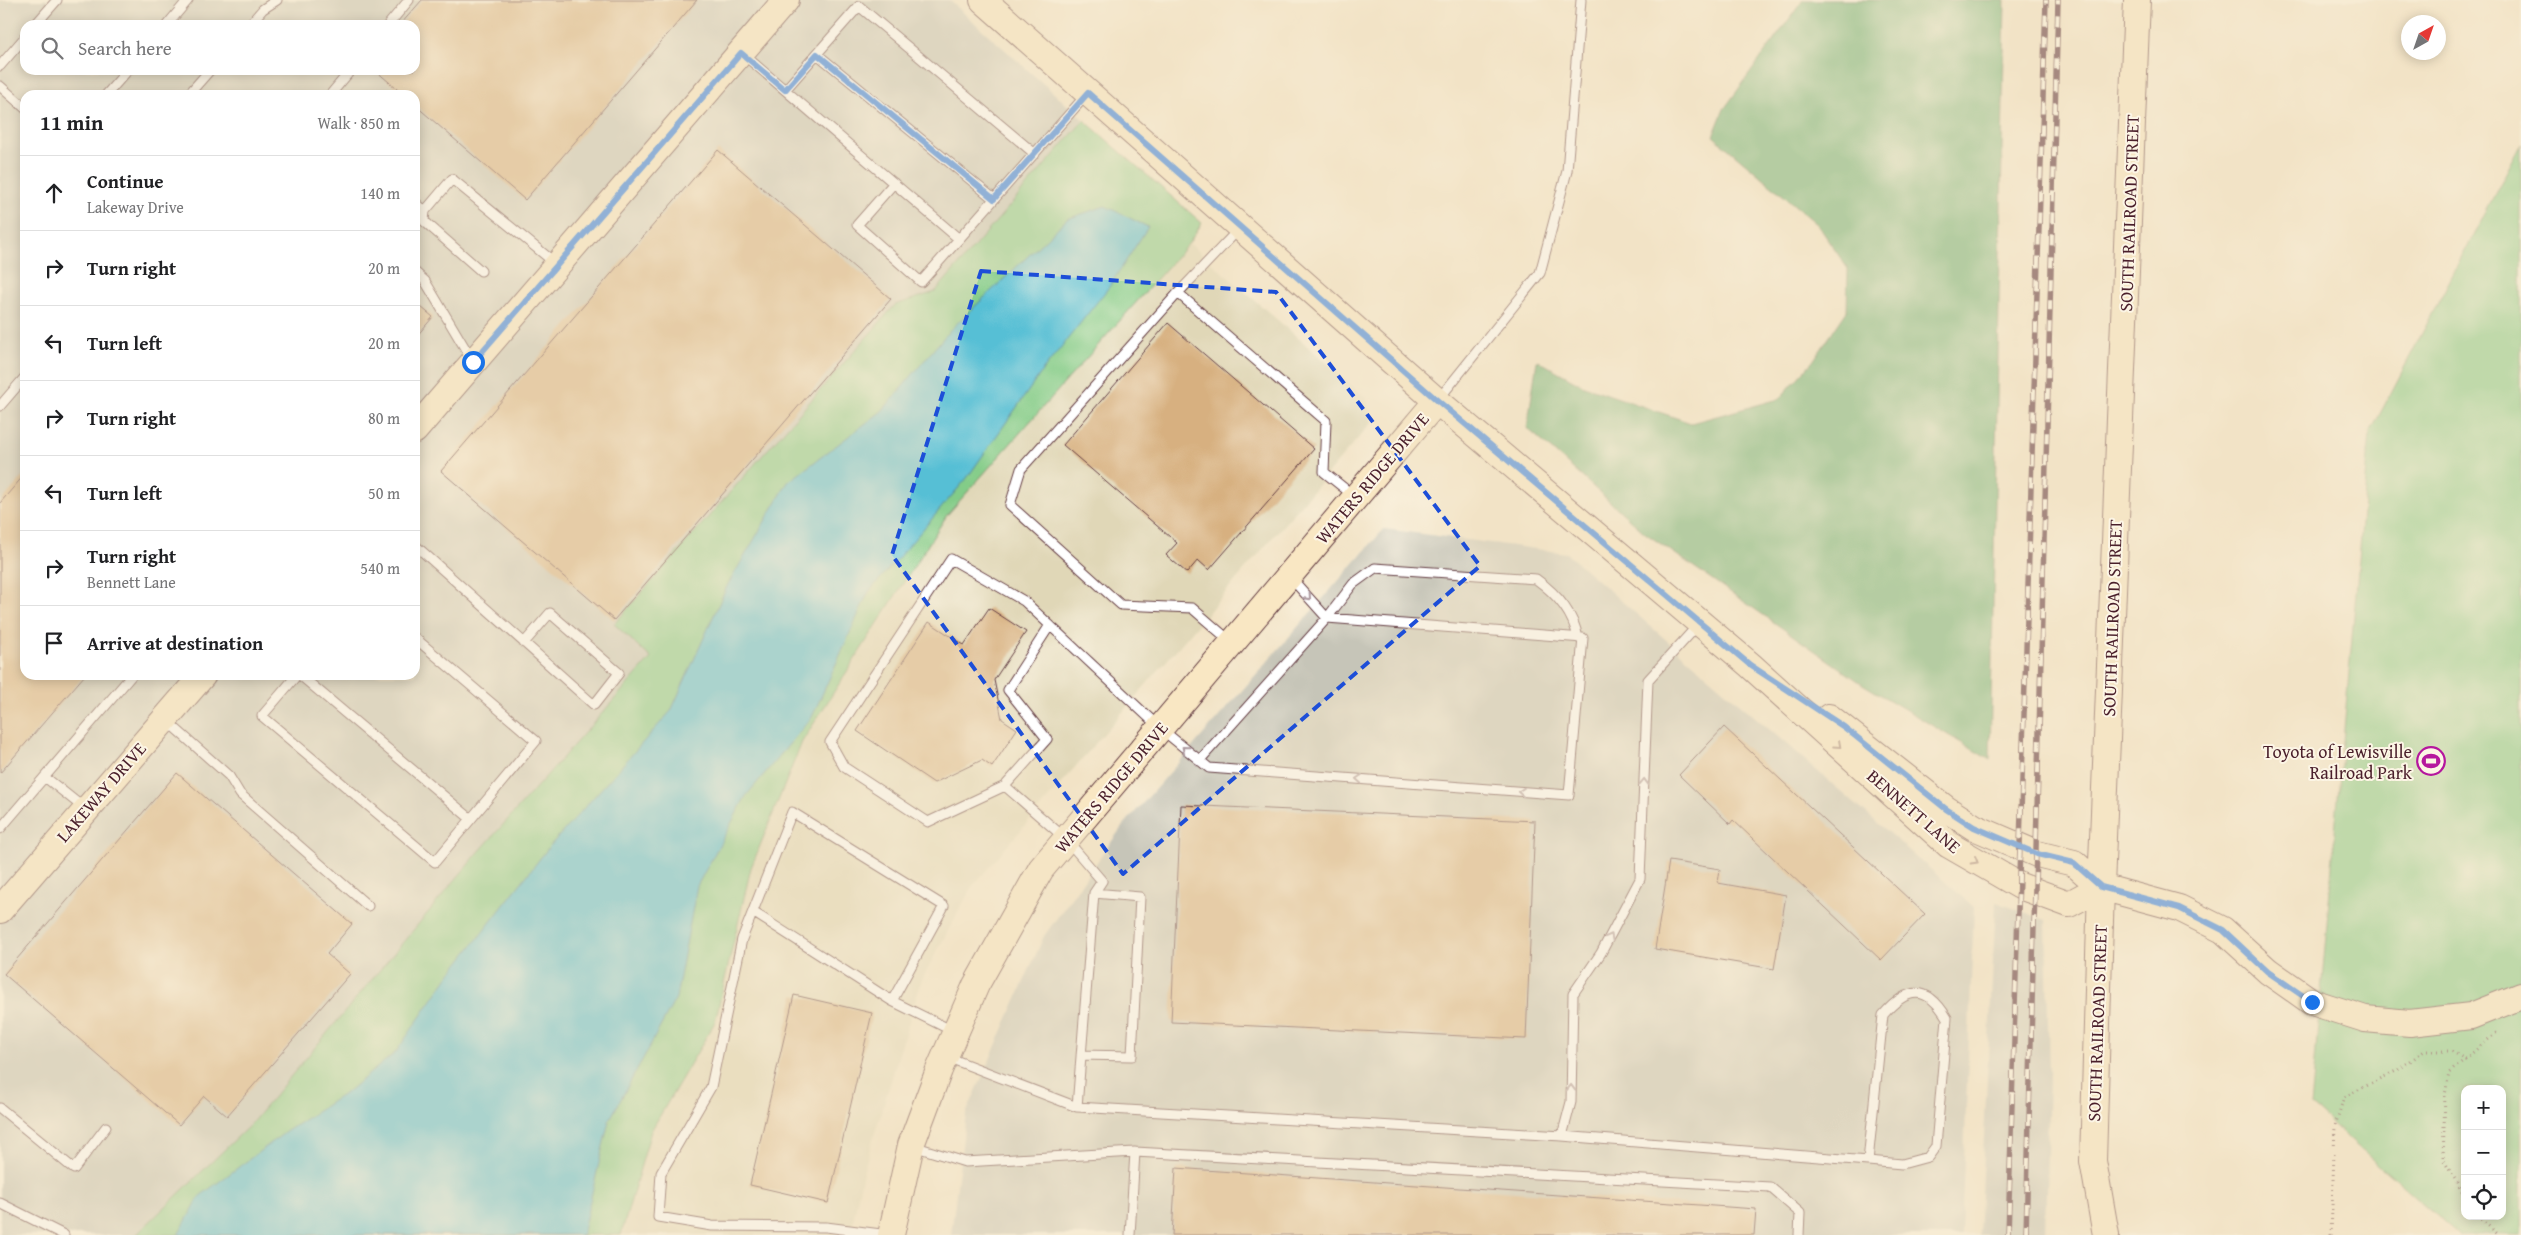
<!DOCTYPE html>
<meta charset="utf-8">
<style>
:root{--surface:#fff;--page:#f2f2f2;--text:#202124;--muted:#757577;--line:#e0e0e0}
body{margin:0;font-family:"Gentium Book Plus",serif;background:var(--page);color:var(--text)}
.controls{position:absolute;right:15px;bottom:15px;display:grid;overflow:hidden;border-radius:10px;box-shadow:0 2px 12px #0003}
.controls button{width:45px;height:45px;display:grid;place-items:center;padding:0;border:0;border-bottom:1px solid var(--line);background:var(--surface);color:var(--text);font:25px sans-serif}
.compass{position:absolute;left:2401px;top:15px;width:45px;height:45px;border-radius:50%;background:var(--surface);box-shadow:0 2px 12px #0003;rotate:40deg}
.stop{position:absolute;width:15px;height:15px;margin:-11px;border:4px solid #1a73e8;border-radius:50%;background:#fff}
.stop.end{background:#1a73e8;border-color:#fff;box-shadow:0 1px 5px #0008}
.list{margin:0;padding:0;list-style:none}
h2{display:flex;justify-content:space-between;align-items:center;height:65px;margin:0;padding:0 20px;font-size:21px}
h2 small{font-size:16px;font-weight:400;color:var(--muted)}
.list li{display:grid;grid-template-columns:32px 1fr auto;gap:15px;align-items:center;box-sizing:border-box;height:75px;padding:0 20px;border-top:1px solid var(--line)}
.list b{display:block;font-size:19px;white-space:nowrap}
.list p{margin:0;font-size:16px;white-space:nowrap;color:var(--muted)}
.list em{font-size:16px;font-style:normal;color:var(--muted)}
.icon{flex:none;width:28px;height:28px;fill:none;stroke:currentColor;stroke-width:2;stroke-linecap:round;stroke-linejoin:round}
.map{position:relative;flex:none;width:2521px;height:1235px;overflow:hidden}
.search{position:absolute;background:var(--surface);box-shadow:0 2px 12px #0003;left:20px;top:20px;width:400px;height:55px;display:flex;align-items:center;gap:12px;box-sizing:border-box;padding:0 18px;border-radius:15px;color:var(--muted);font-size:19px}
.panel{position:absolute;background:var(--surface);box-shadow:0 2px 12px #0003;left:20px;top:90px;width:400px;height:590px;border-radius:15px}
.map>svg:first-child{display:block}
.built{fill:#e0d7b7}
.industrial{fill:#c6c5b8;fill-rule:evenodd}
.green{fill:#83cc88;stroke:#66765a;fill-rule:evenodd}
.forest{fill:#6ab074;stroke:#5a6850}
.water{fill:#57bfd5;stroke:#506f80}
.building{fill:#d7b080}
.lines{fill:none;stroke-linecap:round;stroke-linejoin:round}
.lane-casing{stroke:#633c42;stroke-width:11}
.secondary-casing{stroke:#633c42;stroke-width:28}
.path{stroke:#633c42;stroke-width:3;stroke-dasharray:1 4;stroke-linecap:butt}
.lane{stroke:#fff;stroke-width:9}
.secondary{stroke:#f9e7c3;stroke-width:26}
.rail-casing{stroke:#4a1f2b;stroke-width:5.5}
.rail{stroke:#fcf5e5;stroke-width:4;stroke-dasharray:11;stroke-linecap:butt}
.oneway{stroke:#ae9aa0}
.oneway2{stroke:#a28377}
.route{stroke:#1a73e8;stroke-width:6}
.marked{fill:none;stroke:#1d4ed8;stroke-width:4;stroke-dasharray:10 6;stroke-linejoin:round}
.labels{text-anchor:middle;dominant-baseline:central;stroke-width:4;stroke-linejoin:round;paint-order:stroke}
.street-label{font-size:18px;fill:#4a1f2b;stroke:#fcf5e5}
.poi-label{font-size:18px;fill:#4a1f2b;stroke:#fcf5e5;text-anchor:end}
</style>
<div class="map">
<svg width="2521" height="1235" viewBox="0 0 2521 1235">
<rect width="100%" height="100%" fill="#fcf5e5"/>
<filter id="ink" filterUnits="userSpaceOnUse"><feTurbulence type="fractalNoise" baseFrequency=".02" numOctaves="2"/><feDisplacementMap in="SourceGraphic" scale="10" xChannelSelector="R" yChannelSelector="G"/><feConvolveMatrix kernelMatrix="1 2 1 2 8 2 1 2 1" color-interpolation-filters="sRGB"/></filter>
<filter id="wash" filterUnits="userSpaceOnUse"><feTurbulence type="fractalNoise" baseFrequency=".0096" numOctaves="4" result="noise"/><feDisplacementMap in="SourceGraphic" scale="20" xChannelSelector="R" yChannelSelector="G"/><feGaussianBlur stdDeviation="1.12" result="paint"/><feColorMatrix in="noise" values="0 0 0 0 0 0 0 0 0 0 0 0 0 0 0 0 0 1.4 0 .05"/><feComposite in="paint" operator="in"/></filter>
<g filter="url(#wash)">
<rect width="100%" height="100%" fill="#f2e3c6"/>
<!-- built -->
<path class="built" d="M1189,243L1367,398L1372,422L971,888L921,981L863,1172L850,1235H621L651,1131L715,1022L751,868L802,742L947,515Z"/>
<!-- industrial -->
<path class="industrial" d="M0,0H949L1084,120L935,292L895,305L614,624L651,658L477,854L250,1125L136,1235H0ZM25,25H415V70H25ZM25,95H415V675H25Z
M1384,529L1566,553L1974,907L1961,1235H951L966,1114L1044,936L1122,827Z
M1996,902L2046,920L2049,1073L2045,1235H1979Z"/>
<!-- green -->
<path class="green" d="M1084,120L1202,223L1189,243L947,515L802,742L751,868L715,1022L651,1131L621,1235H136L250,1125L477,854L651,658L614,624L895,305L935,292Z
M2521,144V1235H2459L2311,1106L2370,433ZM2465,1089H2502V1216H2465Z"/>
<!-- forest -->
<path class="forest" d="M1803,0H2005L1990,760L1864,685L1645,533L1527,428L1537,360L1584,386L1691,423L1779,399L1813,361L1847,311L1848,269L1818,225L1713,136L1724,109Z"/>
<!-- water -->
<path class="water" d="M1105,206L1148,227L1109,287L1043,370L967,478L868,593L812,717L746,796L697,886L676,998L609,1121L582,1235H178L200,1196L287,1131L347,1092L396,1052L447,978L549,847L671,711L727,586L788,482L882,411L950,330L1067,219Z"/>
<g id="blocks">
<!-- building -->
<path class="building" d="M422,0H697L525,200L415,105V95H404L375,70H415V25H400Z
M718,150L891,299L614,620L441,471Z
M415,302L433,317L415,338Z
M1168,323L1314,449L1209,570L1198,560L1187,573L1166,555L1177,543L1063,445Z
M25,474V675H85L0,773V503Z
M989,608L1026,632L994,680L1002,719L1017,729L992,767L982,760L934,783L857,731L929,622L964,645Z
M1724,727L1925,914L1881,960L1733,820L1730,824L1679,775Z
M177,773L352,924L327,954L350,974L227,1116L204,1096L179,1125L4,974Z
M1181,805L1535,821L1526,1039L1171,1022Z
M1669,861L1720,869L1718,883L1786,895L1774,969L1655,949Z
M794,995L872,1013L828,1203L750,1185Z
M1176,1168L1756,1209L1754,1235H1172Z"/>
</g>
</g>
<g filter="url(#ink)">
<use href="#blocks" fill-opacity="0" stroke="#633c42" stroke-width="1"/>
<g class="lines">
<defs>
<path id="lane" d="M35,25L57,0
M167,25L188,0
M249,25L263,9L277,0
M388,25L409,0
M743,54L959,239L1087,94
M817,54L994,199
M0,66L25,37
M0,86L25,108
M785,90L859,6L1035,154
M106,95L128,70
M188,95L210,70
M330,95L351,70
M894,183L857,225L921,282L959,239
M415,202L425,211L452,179L555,263
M425,211L424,221L481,271
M415,272L425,281L472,360
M1178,293L1326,421L1324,472L1354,496
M1438,400L1540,273L1567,171L1581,0
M0,406L25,377
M415,545L594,705L619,673L550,613L524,643
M1230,641L1192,608L1121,605L1010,505L1021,469L1178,293L1239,229
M297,675L262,716L435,862L471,819
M300,675L471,819L536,741L415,638
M167,721L229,776L240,794L368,906
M1199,761L1327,618L1353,584L1375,568L1536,579C1557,594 1573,612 1578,638
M45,777L85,809
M1005,786L1047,739L1008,690L1050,625
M0,829L132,675
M753,912L892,1001
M1081,1055L1132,1056L1140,897L1094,893
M947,1057L1077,1107L1094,893L1102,881L1066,839L1005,786L928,822L844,767L830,742L951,559L1024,601L1160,728L1209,768L1569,795L1583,638L1327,618L1291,578
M1077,1107L1562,1136L1868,1161L1902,1164L1928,1157L1936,1146L1947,1018C1927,984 1907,987 1883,1015L1868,1161
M0,1108L74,1169L106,1127
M1562,1136L1571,1102L1573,994L1601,953L1640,879L1648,680L1698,625
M913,1146L965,1162L1135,1152L1770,1187L1800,1213L1799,1235
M0,1203L64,1235
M889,1235L826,1227L712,1226L658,1217L661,1173L711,1087L742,939L792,812L944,906L892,1001L953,1031
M1130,1235L1135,1152"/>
<path id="secondary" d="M983,0L1437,401L1750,665L1949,845L2020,886L2069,904L2101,887
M415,430L786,0
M1829,717L1946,809L1974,827L2037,854L2074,863L2101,887L2179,908L2223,930L2268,971L2312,1002L2365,1019L2410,1023L2471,1016L2521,996
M0,910L203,675
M891,1235L911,1145L939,1070L976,985L1041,869L1437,401
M2106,1235L2093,1161L2101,887L2137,0"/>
</defs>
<!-- lane casing -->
<use href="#lane" class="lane-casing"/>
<!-- secondary casing -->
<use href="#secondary" class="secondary-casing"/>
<!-- path -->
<path class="path" d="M2465,1196L2443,1159L2445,1095L2449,1073L2465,1059
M2477,1216L2499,1235
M2331,1235L2335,1126L2344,1097L2398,1070L2424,1051H2451L2465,1059L2497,1032"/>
<!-- lane -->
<use href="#lane" class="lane"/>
<!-- secondary -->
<use href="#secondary" class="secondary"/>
<defs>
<path id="rail" d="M2008,1235L2046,0
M2026,1235L2058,0"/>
</defs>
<!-- rail casing -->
<use href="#rail" class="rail-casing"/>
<!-- rail -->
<use href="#rail" class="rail"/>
</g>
<!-- one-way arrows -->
<defs><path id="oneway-chevron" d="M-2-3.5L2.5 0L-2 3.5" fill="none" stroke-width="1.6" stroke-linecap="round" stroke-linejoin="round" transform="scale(1.25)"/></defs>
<g class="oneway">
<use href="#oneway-chevron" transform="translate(1308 597) rotate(48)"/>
<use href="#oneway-chevron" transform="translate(1185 749) rotate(-140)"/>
<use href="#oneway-chevron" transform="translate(1359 779) rotate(-176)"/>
<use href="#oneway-chevron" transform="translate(1644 782) rotate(-88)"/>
<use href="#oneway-chevron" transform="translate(1521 792) rotate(-176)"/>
<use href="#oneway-chevron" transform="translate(1610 937) rotate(-62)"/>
<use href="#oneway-chevron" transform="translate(1571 1088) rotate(-89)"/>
</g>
<g class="oneway2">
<use href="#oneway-chevron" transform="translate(1838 745) rotate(42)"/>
<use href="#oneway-chevron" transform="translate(1975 861) rotate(30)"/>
</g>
</g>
<g class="lines" filter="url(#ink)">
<!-- route -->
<path class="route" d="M473,362L741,53L785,90L817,54L994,199L1088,93L1438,401L1750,665L1844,727L1946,809L1974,827L2037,854L2074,863L2101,887L2179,908L2223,930L2268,972L2312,1002"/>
</g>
<!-- marked area -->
<path d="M0 0H2521V1235H0ZM981,271L1276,292L1480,566L1123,874L892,555Z" fill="#f2e3c6" fill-opacity=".55" fill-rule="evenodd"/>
<path class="marked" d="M981,271L1276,292L1480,566L1123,874L892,555Z"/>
<!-- icons -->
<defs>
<symbol id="stadium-ring" viewBox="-11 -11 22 22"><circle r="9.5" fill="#fcf5e5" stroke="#b5179e" stroke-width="1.5"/><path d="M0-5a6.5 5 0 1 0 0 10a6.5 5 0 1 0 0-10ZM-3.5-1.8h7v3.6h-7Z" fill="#b5179e"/></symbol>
</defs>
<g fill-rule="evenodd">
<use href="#stadium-ring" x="2415" y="745" width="32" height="32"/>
</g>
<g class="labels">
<!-- street labels -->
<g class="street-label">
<text transform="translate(2129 213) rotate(-88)">SOUTH RAILROAD STREET</text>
<text transform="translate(1372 478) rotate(-50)">WATERS RIDGE DRIVE</text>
<text transform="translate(2112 618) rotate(-88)">SOUTH RAILROAD STREET</text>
<text transform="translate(1111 787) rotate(-50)">WATERS RIDGE DRIVE</text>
<text transform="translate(101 792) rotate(-49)">LAKEWAY DRIVE</text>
<text transform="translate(1914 811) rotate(41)">BENNETT LANE</text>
<text transform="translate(2097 1023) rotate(-88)">SOUTH RAILROAD STREET</text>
</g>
<!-- poi labels -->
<g class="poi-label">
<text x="2412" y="751">Toyota of Lewisville<tspan x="2412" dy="21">Railroad Park</tspan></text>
</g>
</g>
</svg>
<div class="controls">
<button>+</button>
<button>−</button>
<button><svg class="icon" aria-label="locate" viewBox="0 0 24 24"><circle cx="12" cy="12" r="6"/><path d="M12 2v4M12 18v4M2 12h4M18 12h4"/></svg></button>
</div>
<svg class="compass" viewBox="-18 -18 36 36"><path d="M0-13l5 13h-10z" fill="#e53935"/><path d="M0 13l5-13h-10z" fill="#757577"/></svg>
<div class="stop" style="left:473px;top:362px"></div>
<div class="stop end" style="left:2312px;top:1002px"></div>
<div class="search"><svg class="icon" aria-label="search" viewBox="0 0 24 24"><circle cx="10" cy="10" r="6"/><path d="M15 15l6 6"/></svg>Search here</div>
<section class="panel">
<h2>11 min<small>Walk · 850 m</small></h2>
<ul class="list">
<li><svg class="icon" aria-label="ahead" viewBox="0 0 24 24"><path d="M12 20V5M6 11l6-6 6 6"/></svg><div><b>Continue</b><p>Lakeway Drive</p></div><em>140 m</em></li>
<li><svg class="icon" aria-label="right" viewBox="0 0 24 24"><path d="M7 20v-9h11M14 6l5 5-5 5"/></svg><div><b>Turn right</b></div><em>20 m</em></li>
<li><svg class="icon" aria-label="left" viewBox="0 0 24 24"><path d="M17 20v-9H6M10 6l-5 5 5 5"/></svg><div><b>Turn left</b></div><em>20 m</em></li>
<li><svg class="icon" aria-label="right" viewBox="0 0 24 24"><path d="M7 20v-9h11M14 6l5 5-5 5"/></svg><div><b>Turn right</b></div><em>80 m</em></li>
<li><svg class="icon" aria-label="left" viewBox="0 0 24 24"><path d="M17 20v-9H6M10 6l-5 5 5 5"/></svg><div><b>Turn left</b></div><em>50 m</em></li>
<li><svg class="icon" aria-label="right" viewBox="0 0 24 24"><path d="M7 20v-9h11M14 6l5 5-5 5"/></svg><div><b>Turn right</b><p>Bennett Lane</p></div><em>540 m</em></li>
<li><svg class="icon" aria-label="arrive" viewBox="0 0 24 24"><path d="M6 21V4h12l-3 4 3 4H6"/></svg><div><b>Arrive at destination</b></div></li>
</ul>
</section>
</div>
